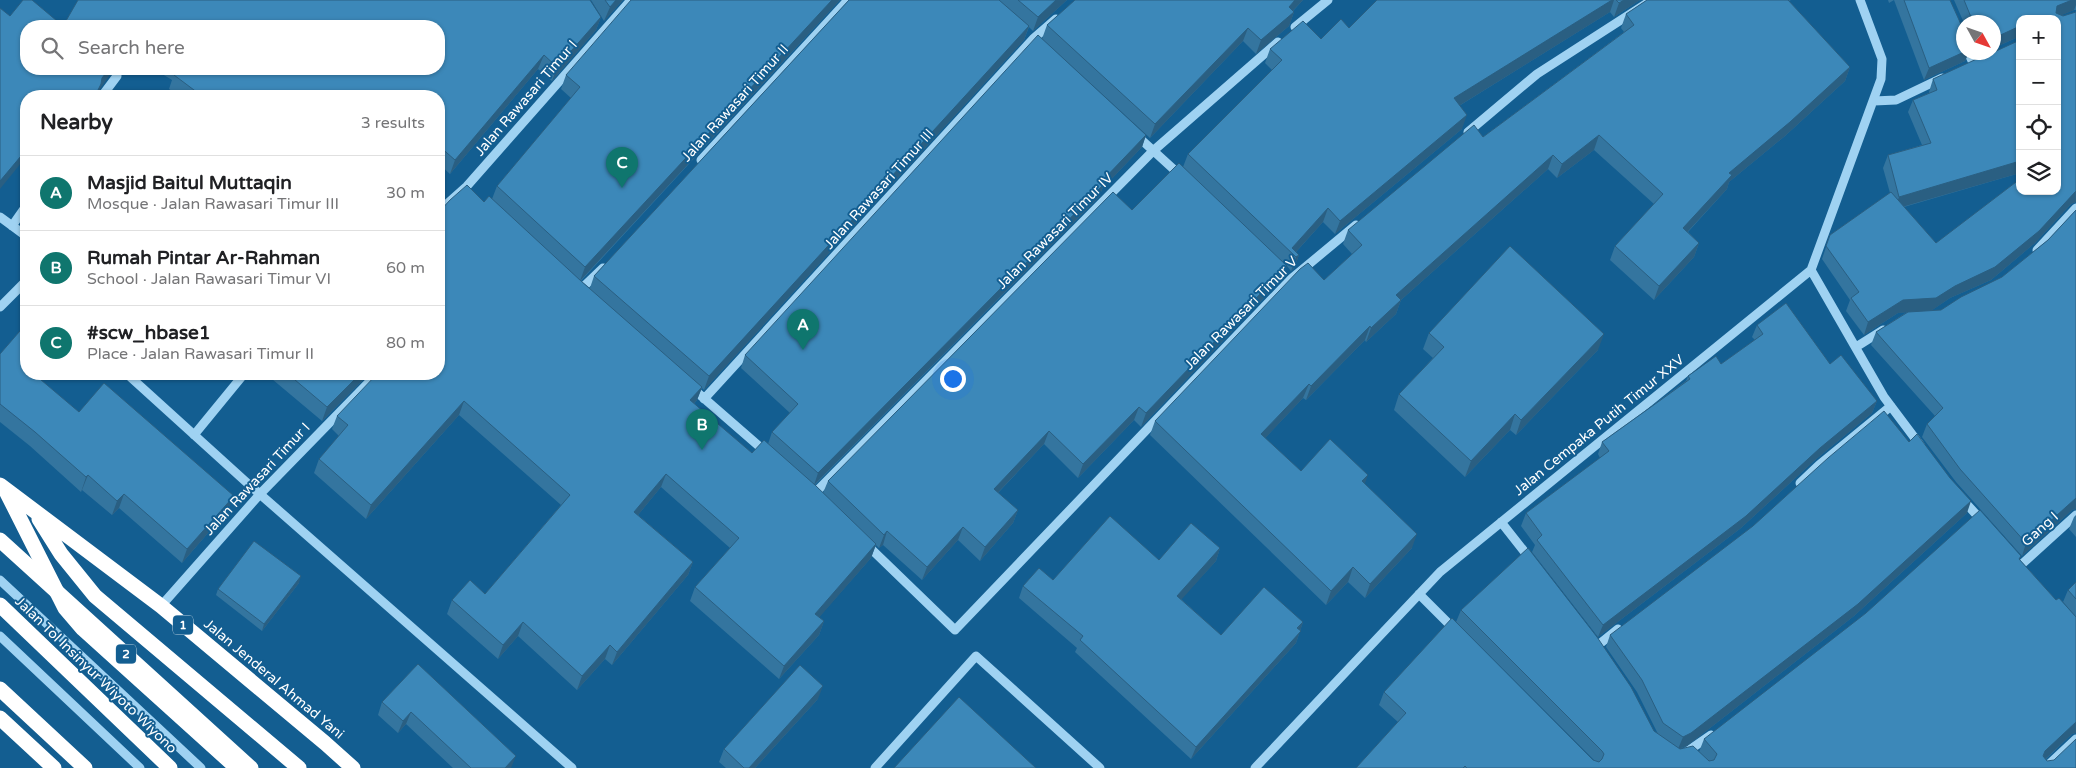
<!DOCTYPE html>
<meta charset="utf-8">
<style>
:root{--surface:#fff;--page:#f2f2f2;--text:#202124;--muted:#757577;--line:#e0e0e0;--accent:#0f766e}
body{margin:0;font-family:"Varela Round",sans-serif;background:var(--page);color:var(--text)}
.controls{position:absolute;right:15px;top:15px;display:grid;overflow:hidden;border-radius:10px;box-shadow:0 1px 4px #0004}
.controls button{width:45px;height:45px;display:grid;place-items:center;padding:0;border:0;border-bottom:1px solid var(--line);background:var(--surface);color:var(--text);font:25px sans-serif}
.compass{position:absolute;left:1956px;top:15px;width:45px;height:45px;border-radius:50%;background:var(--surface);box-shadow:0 1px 4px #0004;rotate:130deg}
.you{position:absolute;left:952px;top:378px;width:18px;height:18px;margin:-12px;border:4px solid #fff;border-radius:50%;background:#1a73e8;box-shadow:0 0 0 8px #1a73e833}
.badge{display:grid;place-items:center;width:32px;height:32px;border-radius:50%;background:var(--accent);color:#fff;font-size:16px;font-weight:700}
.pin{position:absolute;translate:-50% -41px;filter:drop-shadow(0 1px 2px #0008)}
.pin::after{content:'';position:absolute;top:26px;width:18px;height:15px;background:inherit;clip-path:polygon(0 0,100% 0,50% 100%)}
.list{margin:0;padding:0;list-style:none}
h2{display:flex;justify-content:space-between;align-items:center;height:65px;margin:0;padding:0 20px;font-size:21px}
h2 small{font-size:16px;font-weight:400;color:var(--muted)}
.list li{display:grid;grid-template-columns:32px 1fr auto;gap:15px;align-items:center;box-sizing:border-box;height:75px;padding:0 20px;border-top:1px solid var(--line)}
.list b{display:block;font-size:19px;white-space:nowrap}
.list p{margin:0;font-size:16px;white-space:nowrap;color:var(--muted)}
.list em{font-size:16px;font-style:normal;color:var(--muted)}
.icon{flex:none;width:28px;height:28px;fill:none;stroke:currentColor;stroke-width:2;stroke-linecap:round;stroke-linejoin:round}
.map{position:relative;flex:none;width:2076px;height:768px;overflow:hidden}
.search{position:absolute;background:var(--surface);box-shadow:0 1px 4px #0004;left:20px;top:20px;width:425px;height:55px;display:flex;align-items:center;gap:12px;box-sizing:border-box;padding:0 18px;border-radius:20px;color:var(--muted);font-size:19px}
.panel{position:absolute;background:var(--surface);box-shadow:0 1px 4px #0004;left:20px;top:90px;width:425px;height:290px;border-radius:20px}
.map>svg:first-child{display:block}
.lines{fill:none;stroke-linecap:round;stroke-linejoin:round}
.minor{stroke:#9fd2f2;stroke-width:9}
.highway{stroke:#fff;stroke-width:15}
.highway-bridge{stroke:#fff;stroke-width:15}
.wall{fill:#34759f}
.shaded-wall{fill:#2a5f82}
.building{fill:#3c88b9;stroke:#2a5f82}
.labels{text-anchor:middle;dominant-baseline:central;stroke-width:4;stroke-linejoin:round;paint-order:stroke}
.shield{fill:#135e91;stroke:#b8cfde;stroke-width:1}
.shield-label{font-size:12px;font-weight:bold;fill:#fff}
.street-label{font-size:14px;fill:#fff;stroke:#135e91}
</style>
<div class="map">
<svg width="2076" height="768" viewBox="0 0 2076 768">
<rect width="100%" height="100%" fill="#135e91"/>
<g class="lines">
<!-- minor -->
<path class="minor" d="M1295,27L1328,0
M1968,52L1973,63
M102,96L117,76
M1874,101L1896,100L1942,78
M1468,132L1537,74L1652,0
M1135,134L1181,176
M701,160L848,0
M439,211L467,186L631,0
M0,217L26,236
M12,226L26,206
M2037,250L2076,208
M1811,270L1884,397L1920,445
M580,290L603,268
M0,307L26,281
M1856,347L1883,330
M127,374L245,481L572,768
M691,387L768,454
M704,399L1033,39L1056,19
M194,435L244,374
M1800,483L1819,465L1891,406
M814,494L1153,151L1278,42
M1962,499L1983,522
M1501,522L1531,560
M866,544L955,630L1291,279L1356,225
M2022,564L2076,515
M0,580L201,768
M1419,594L1455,630
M161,606L260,494L377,374
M0,636L140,768
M1597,646L1618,629
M1685,753L1711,735
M875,768L976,656L1100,768
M1255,768L1440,572L1811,270L1881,79L1882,59L1860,0
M2045,768L2076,739"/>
<!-- highway -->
<path class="highway" d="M0,485L161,606L325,743L353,768
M7,493L65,608L83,629L237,768
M39,519L61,554L95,596L299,768
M0,605L170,768
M0,689L85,768
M0,718L54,768"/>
<!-- highway-bridge -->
<path class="highway-bridge" d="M0,540L251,768"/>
</g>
<!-- wall -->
<path class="wall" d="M591,0H623L604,21Z
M840,0L581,281L590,288L594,276L849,0H1067L1033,31L1029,27L1024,40L704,390L702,388L697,400L694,404L752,453L768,444L772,432L790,413L741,368L745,355L1146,135L1142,147L1102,189L1100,196L815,485L823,493L828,481L1132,210L1183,167L1188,154L1272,70L1265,63L1270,49L1321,39L1349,28L1377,0H1640L1614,17L1610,12L1459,106L1462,129L1335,234L1323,222L1296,252L1299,255L1294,268L1291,271L1287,266L1282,279L1141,427L1134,420L1078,478L1044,444L998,493L1018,510L1013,523L980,561L958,540L922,580L883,545L879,548L876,545L871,558L819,617L824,621L819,635L779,679L690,601L695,587L730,548L661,487L638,515L693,562L688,575L612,665L605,659L577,690L518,636L498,659L447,614L452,600L485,594L561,505L459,415L366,519L314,473L319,459L339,436L332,429L337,416L439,374L484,202L492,199L497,186L571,98L561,89L566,75Z
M1075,0H1303L1293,11L1294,12L1289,26L1256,54L1243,41L1150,138L1042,39L1047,25Z
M1647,0H1791L1789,1L1850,67L1845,81L1785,136L1729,182L1727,189L1688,232L1699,243L1694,257L1654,300L1610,260L1615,246L1654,204L1594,150L1557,178L1548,169L1401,300L1396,314L1366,342L1365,340L1306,400L1303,398L1265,438L1301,471L1364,484L1412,548L1365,598L1348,582L1326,605L1150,435L1155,421L1324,280L1352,254L1343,244L1348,230L1483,137L1624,32L1621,28L1626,14Z
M1888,0H1950L1964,52H1969L1965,61L1924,80L1894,0L1889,3Z
M1954,0H2076V10H2074L2061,15L2063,16L2076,12V202L2071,204L2035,243L1991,280L1950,298L1932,310H1941L2002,277L2048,240L2076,210V509L2072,510L2022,556L1956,482L1922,437L1927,424L1935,416L1871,345L1876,332L1907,312L1898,313L1864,335L1846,311L1850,300L1822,259L1830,235L1890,193L1883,168L1888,155L1922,145L1908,112L1913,100L1929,93V92L1933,79L2020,173L1904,207L1936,243L2057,191V19H2020V38L2018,37L1994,48V22H1964V23Z
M601,17L596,30L552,81L538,69L450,174L439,164V96H179L169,89L172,80L154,69H439Z
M1757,325L1830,364L1877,401L1872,413L1815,460L1741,528L1598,637L1532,552L1535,545L1521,526L1526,513L1600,458L1598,454L1602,442L1686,381L1688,376L1721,364L1755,340L1752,337Z
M1429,333L1598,350L1516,435L1510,430L1465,477L1394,410L1399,394L1433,358L1423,349Z
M0,354L79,412L234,496L228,510L182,563L119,508L112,515L82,490L81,492L30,446L0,422Z
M266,374H369L322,421Z
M1909,442L1967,513L1854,616L1687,746L1679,749L1699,752L1704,739L2020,560L2056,600L2076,617V733L2072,734L2046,759L2047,761L2076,768H1356L1398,722L1379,705L1384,692L1594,760L1456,622L1461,610L1658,734L1637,692L1606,647L1610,635Z
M2076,515V537L2069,529L2074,517Z
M1220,548L1216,561L1181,599L1221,635L1303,622L1296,643L1191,759L1075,652L1077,648L1019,598L1023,586Z
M2076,582V617L2063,602L2068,590Z
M299,583L262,631L216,595L218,589Z
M418,664L511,768H453L406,724L398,733L378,715L382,702Z
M818,699L755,768H726L719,762L724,749Z"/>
<!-- shaded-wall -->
<path class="shaded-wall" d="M616,0H623L604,21L610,7Z
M832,0H840L580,281L585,267Z
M1056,0H1067L1033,31L1038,17Z
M1295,0H1303L1286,18L1294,12L1289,26L1256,54L1261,40Z
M1612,0H1614L1610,12L1449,112L1454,98Z
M1624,0H1640L1614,17L1619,3Z
M2072,0H2076V5L2074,10L2053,19L2057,6Z
M601,17L596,30L552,81L557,67Z
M1029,26L1024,40L704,390L709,376Z
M2020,26V32L2018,37L1994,48V38Z
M1248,28L1243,41L1150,138L1155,124Z
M1964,52H1969L1965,61L1924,80L1929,68Z
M1978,52H1984L1977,56Z
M544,55L538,69L450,174L455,160Z
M1850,67L1845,81L1785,136L1729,182L1727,189L1678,242L1683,228L1729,173Z
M109,69H113L107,79L100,89L97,96H95L102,78Z
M1467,115L1462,129L1335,234L1340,221Z
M1146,135L1142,147L1102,189L1100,196L814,485L818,473Z
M1599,135L1594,150L1557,178L1562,164Z
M26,150V157L0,189V181Z
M1553,155L1548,169L1401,300L1396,314L1366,342L1371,328L1396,295Z
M2020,161V173L1895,209L1899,197Z
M2076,191V202L2071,204L2035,243L1991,280L1950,298L1931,311L1898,313L1864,335L1868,322Z
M1328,208L1323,222L1294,254L1292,248Z
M1699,243L1694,257L1654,300L1659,286Z
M1299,255L1294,268L1291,271L1296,257Z
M1287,266L1282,279L1141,427L1146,413Z
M1370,326L1365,340L1306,400L1311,386Z
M1604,334L1598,350L1516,435L1521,420Z
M360,374H369L322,421L327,407Z
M1309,384L1303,398L1256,448L1261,434Z
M702,387L697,400L685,414L690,400Z
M464,401L459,415L366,519L371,505Z
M1877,401L1872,413L1815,460L1741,528L1598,637L1603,625Z
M1139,407L1134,420L1078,478L1083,464Z
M1515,414L1510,430L1465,477L1471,461Z
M1049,431L1044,444L989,502L994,489Z
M666,474L661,487L629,526L634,512Z
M88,475L82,490L81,492L86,477Z
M1368,475L1363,489L1362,481Z
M124,494L119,508L112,515L117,501Z
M234,496L228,510L182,563L187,549Z
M2076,498V509L2072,510L2022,556L2026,543Z
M1971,501L1967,513L1854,616L1687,746L1678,749L1683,737Z
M1018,510L1013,523L980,561L985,547Z
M963,527L958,540L922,580L927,567Z
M887,531L883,545L879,548L884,535Z
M1417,534L1412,548L1365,598L1370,584Z
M876,544L871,558L810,628L815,614Z
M1220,548L1216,561L1173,609L1177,596Z
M693,562L688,575L612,665L617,652Z
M1353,567L1348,582L1326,605L1331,591Z
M301,576L299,583L262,631L264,624Z
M824,621L819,635L779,679L784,666Z
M523,622L518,636L498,659L503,645Z
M1303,622L1296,643L1191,759L1196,747Z
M610,645L605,659L577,690L582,676Z
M823,686L818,699L755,768H749Z
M411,712L406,724L398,733L403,721Z
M2076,722V733L2072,734L2041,763L2045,751Z
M516,756L511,768H505Z"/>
<!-- building -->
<path class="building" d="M23,0H32L63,26H26V69H109L102,78L101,84L95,96H26V150L0,181V8L10,16Z
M78,0H590L601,17L557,67L544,55L455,160L439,146V96H202L174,75L179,69H439V26H63Z
M605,0H616L610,7Z
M631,0H832L585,267L497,186L580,87L566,75Z
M849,0H999L1029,26L709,376L594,276Z
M1018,0H1056L1038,17Z
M1075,0H1295L1289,7L1294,12L1261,40L1248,28L1155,124L1047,25Z
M1377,0H1612L1454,98L1467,115L1340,221L1328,208L1292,248L1299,255L1296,257L1188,154L1282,60L1270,49L1303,21L1321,39L1341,19L1349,28Z
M1616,0H1624L1619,3Z
M1647,0H1788L1850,67L1790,122L1729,173L1732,175L1683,228L1699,243L1659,286L1615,246L1663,194L1599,135L1562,164L1553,155L1396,295L1401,300L1371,328L1370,326L1311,386L1309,384L1261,434L1301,471L1330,439L1368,475L1362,481L1417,534L1370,584L1353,567L1331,591L1155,421L1300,269L1308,263L1324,280L1362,245L1348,230L1474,125L1483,137L1634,25L1626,14Z
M1904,0H1950L1964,31V52L1929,68Z
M1964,0H2072L2057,6L2056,13L2063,16L2076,12V191L2039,231L1995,267L1955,286L1936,298L1903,300L1868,322L1851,298L1859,292L1826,246L1830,235L1891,192L1936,243L2020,179V191H2057V19H2020V26L1994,38V22H1973Z
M1038,35L1146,135L1102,181L1104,184L818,473L772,432L798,404L745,355Z
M2020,40V161L1899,197L1888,155L1931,143L1913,100L1937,90L1933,79L1992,52H1994Z
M1179,163L1287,266L1146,413L1139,407L1083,464L1049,431L994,489L1018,510L985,547L963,527L927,567L887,531L884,535L828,481L1113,192L1132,210Z
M467,185L484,202L489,196L581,281L702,387L690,400L752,453L764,440L815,485L876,544L815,614L824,621L784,666L695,587L739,538L666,474L634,512L693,562L617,652L610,645L582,676L523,622L503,645L452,600L470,580L485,594L570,495L464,401L371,505L319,459L348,425L337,416L377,374H439V212L450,200Z
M2076,210V498L2026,543L1960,469L1927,424L1943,408L1876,332L1908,312L1941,310L1961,297L2002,277L2048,240Z
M1510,246L1604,334L1521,420L1515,414L1471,461L1399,394L1444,347L1429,333Z
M1786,303L1830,364L1841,355L1877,401L1820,448L1746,516L1603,625L1537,540L1542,535L1526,513L1609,451L1602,442L1690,379L1688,376L1716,356L1721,364L1763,334L1757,325Z
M26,324V374H34L79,412L104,383L234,496L187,549L124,494L117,501L88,475L86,477L35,432L0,404V354Z
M288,374H360L327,407Z
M1884,411L1909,442L1917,434L1950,478L1971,501L1858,604L1691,733L1683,737L1663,723L1642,680L1610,635L1753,526L1828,458Z
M1980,510L2021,556L2019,559L2056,600L2059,598L2076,617V722L2045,751L2043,756L2047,761L2054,760L2076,739V768H1467L1465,766L1463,768H1356L1406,713L1384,692L1452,618L1593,760L1599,762L1602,759L1604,754L1602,751L1461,610L1528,548L1597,637L1631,687L1654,731L1680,749L1693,746L1709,761L1714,760L1717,754L1704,739L1866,613Z
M1110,516L1159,560L1191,523L1220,548L1177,596L1221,635L1264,587L1303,622L1297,628L1301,631L1196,747L1080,640L1083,636L1023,586L1039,568L1053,580Z
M254,541L301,576L264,624L218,589Z
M2076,582V599L2068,590Z
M418,664L516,756L505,768H471L411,712L403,721L382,702Z
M800,665L823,686L749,768H744L724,749Z
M959,697L1036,768H894Z"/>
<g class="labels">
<!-- shield labels -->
<g class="shield">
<rect x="173" y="615.5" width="20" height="19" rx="4"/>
<rect x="116" y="644.5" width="20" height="19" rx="4"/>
</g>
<g class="shield-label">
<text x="183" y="625">1</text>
<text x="126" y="654">2</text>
</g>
<!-- street labels -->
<g class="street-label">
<text transform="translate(526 98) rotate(-49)">Jalan Rawasari Timur I</text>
<text transform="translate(735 103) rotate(-48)">Jalan Rawasari Timur II</text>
<text transform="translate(879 189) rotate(-48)">Jalan Rawasari Timur III</text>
<text transform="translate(1055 231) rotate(-45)">Jalan Rawasari Timur IV</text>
<text transform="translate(1241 313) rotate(-45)">Jalan Rawasari Timur V</text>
<text transform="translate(1599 425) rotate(-39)">Jalan Cempaka Putih Timur XXV</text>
<text transform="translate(257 479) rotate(-47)">Jalan Rawasari Timur I</text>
<text transform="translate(2040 529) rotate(-42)">Gang I</text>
<text transform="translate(96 675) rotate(44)">Jalan Tol Insinyur Wiyoto Wiyono</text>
<text transform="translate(274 679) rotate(40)">Jalan Jenderal Ahmad Yani</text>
</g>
</g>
</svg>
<div class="controls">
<button>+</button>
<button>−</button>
<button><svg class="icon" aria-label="locate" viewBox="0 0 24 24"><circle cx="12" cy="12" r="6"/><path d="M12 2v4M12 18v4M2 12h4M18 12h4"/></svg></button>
<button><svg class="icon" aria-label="layers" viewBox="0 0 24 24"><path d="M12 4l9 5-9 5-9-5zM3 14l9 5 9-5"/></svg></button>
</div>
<svg class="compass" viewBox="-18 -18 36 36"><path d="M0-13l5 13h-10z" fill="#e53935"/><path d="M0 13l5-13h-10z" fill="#757577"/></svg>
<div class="you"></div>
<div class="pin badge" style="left:803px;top:350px">A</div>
<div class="pin badge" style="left:702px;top:450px">B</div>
<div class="pin badge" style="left:622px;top:188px">C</div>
<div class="search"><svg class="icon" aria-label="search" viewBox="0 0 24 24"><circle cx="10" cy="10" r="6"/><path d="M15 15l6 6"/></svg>Search here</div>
<section class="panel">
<h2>Nearby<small>3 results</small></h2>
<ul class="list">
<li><span class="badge">A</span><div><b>Masjid Baitul Muttaqin</b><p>Mosque · Jalan Rawasari Timur III</p></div><em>30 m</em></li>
<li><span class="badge">B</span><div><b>Rumah Pintar Ar-Rahman</b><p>School · Jalan Rawasari Timur VI</p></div><em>60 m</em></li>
<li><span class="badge">C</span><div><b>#scw_hbase1</b><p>Place · Jalan Rawasari Timur II</p></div><em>80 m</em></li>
</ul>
</section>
</div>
